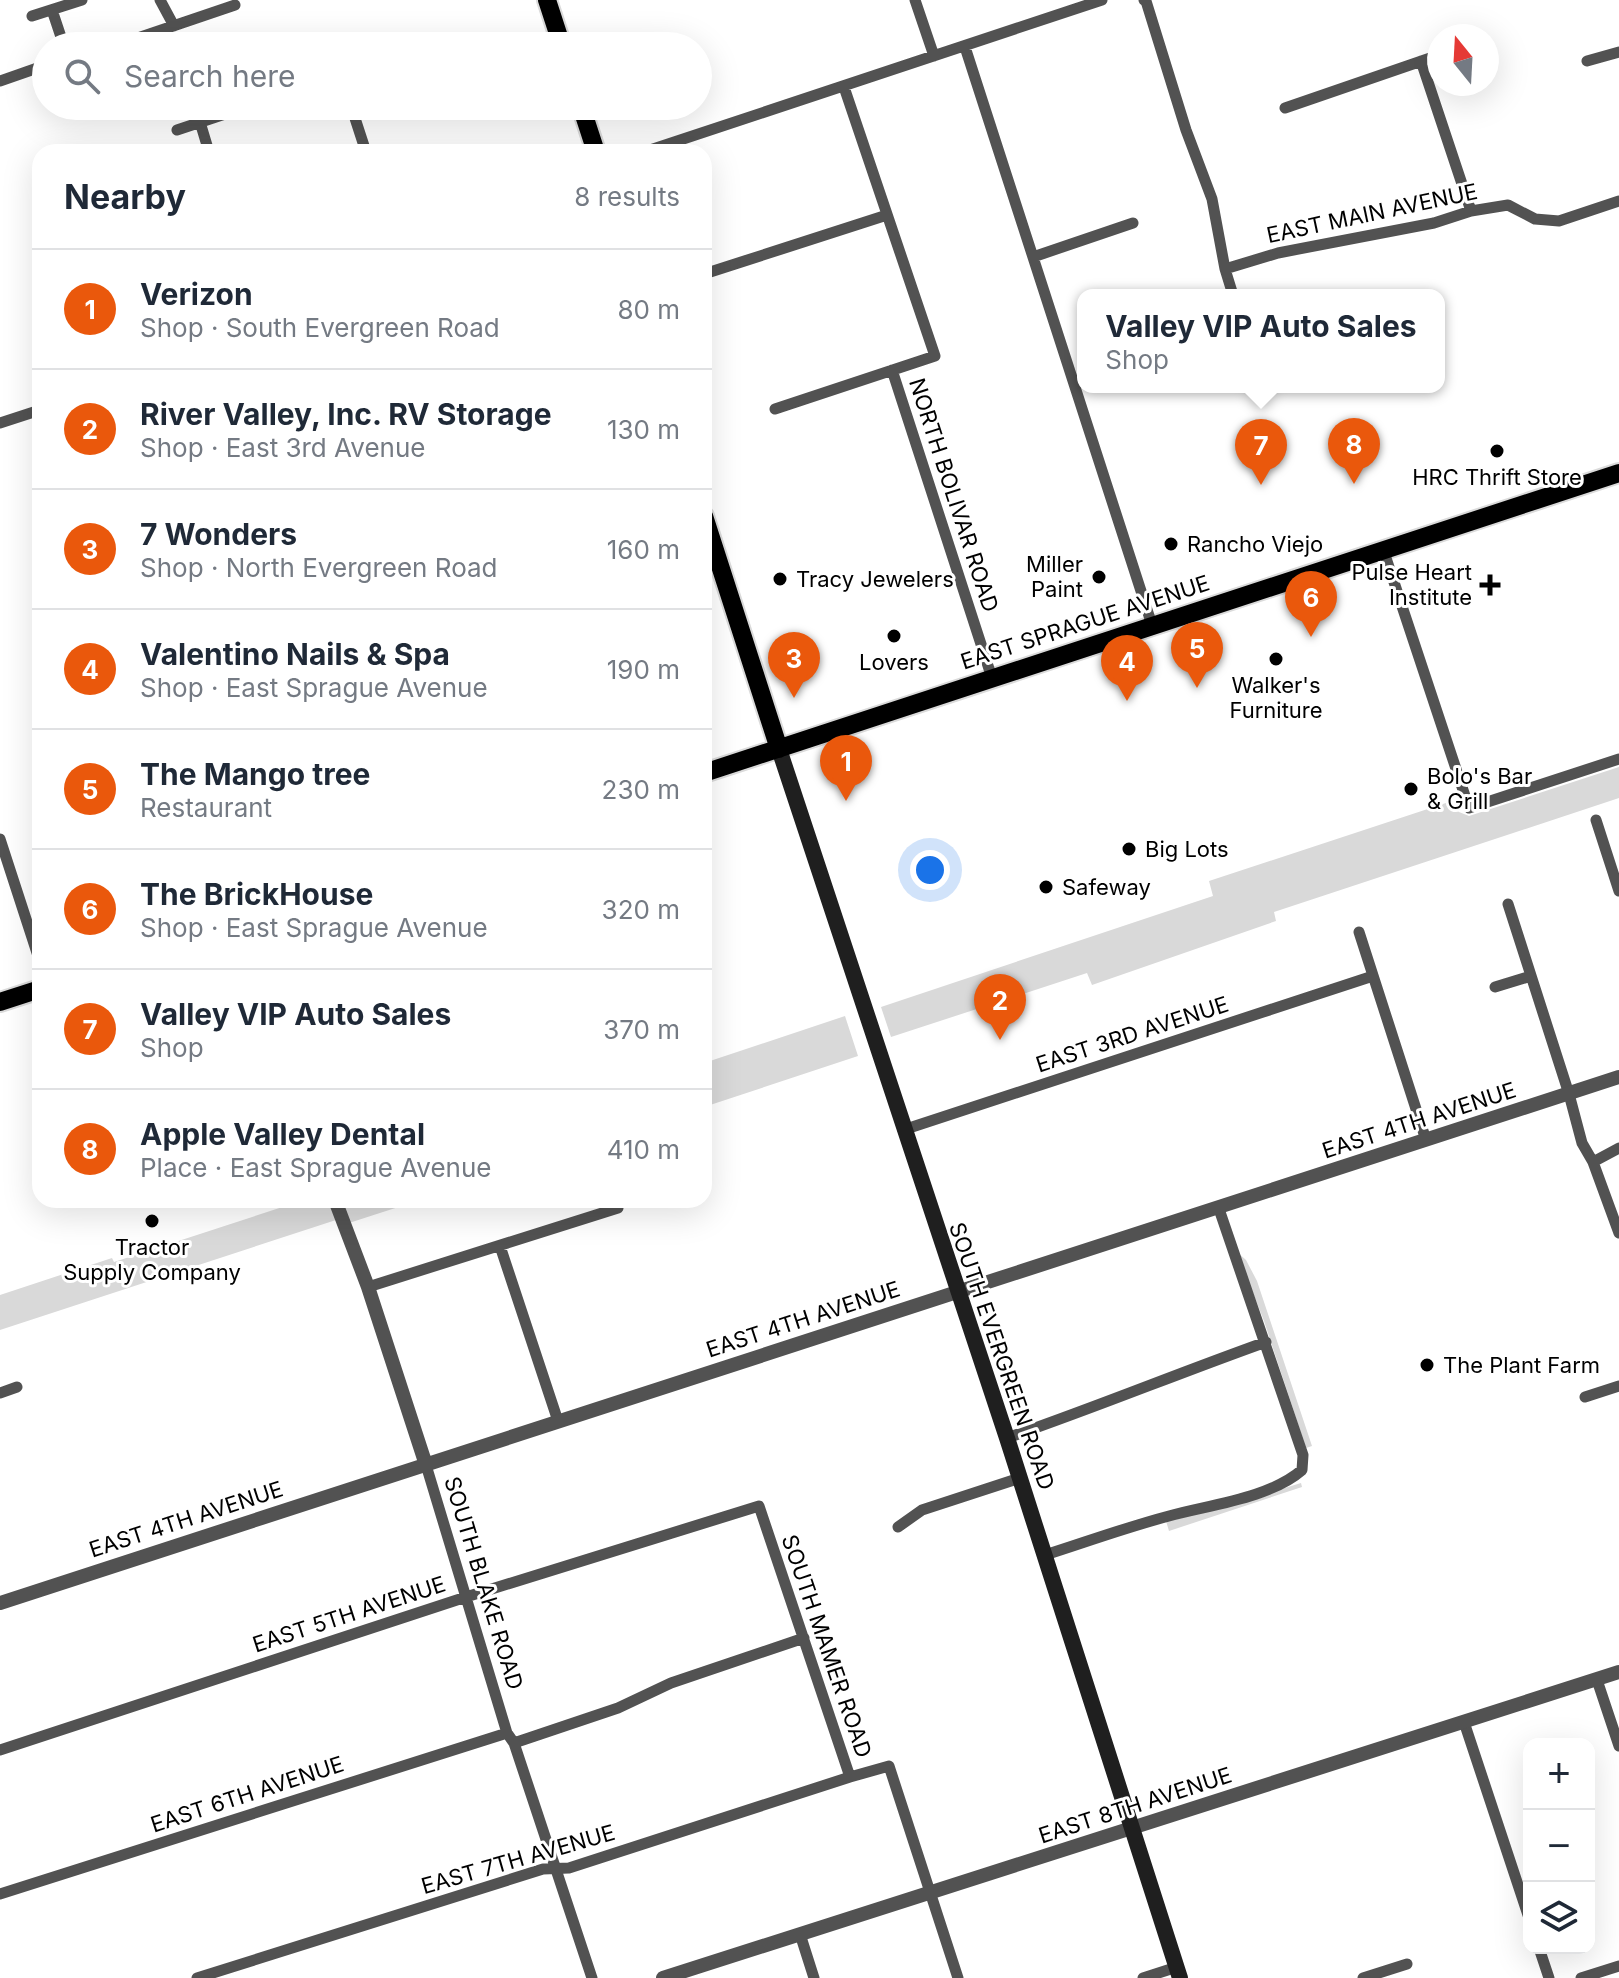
<!DOCTYPE html>
<meta charset="utf-8">
<style>
:root{--surface:#fff;--page:#f6f6f7;--text:#1f2937;--muted:#747a83;--line:#e0e1e3;--accent:#ea580c}
body{margin:0;font-family:Inter,sans-serif;background:var(--page);color:var(--text)}
.controls{position:absolute;right:24px;bottom:24px;display:grid;overflow:hidden;border-radius:16px;box-shadow:0 8px 32px #0002}
.controls button{width:72px;height:72px;display:grid;place-items:center;padding:0;border:0;border-bottom:2px solid var(--line);background:var(--surface);color:var(--text);font:40px sans-serif}
.compass{position:absolute;left:1427px;top:24px;width:72px;height:72px;border-radius:50%;background:var(--surface);box-shadow:0 8px 32px #0002;rotate:342deg}
.you{position:absolute;left:930px;top:870px;width:28px;height:28px;margin:-20px;border:6px solid #fff;border-radius:50%;background:#1a73e8;box-shadow:0 0 0 12px #1a73e833}
.badge{display:grid;place-items:center;width:52px;height:52px;border-radius:50%;background:var(--accent);color:#fff;font-size:26px;font-weight:700}
.pin{position:absolute;translate:-50% -66px;filter:drop-shadow(0 2px 4px #0008)}
.pin::after{content:'';position:absolute;top:42px;width:28px;height:24px;background:inherit;clip-path:polygon(0 0,100% 0,50% 100%)}
.popup{position:absolute;left:1077px;top:289px;width:368px;height:104px;box-sizing:border-box;display:grid;place-content:center;border-radius:16px;background:var(--surface);filter:drop-shadow(0 2px 6px #0005);font-size:26px;white-space:nowrap;color:var(--muted)}
.popup b{font-size:30px;color:var(--text)}
.popup::after{content:'';position:absolute;left:50%;top:100%;margin-left:-16px;border:16px solid transparent;border-top-color:var(--surface)}
.list{margin:0;padding:0;list-style:none}
h2{display:flex;justify-content:space-between;align-items:center;height:104px;margin:0;padding:0 32px;font-size:34px}
h2 small{font-size:26px;font-weight:400;color:var(--muted)}
.list li{display:grid;grid-template-columns:52px 1fr auto;gap:24px;align-items:center;box-sizing:border-box;height:120px;padding:0 32px;border-top:2px solid var(--line)}
.list b{display:block;font-size:30px;white-space:nowrap}
.list p{margin:0;font-size:26px;white-space:nowrap;color:var(--muted)}
.list em{font-size:26px;font-style:normal;color:var(--muted)}
.icon{flex:none;width:44px;height:44px;fill:none;stroke:currentColor;stroke-width:2;stroke-linecap:round;stroke-linejoin:round}
.map{position:relative;flex:none;width:1619px;height:1978px;overflow:hidden}
.search{position:absolute;background:var(--surface);box-shadow:0 8px 32px #0002;left:32px;top:32px;width:680px;height:88px;display:flex;align-items:center;gap:20px;box-sizing:border-box;padding:0 28px;border-radius:44px;color:var(--muted);font-size:30px}
.panel{position:absolute;background:var(--surface);box-shadow:0 8px 32px #0002;left:32px;top:144px;width:680px;height:1064px;border-radius:24px}
.map>svg:first-child{display:block}
.green{fill:#d9d9d9}
.lines{fill:none;stroke-linecap:round;stroke-linejoin:round}
.primary-casing{stroke:#dbdbdb;stroke-width:22}
.minor{stroke:#525252;stroke-width:11}
.tertiary{stroke:#525252;stroke-width:14}
.secondary{stroke:#1f1f1f;stroke-width:16}
.primary{stroke:#000;stroke-width:18}
.poi-dot{fill:#000;stroke:#fff;stroke-width:3}
.labels{text-anchor:middle;dominant-baseline:central;stroke-width:6;stroke-linejoin:round;paint-order:stroke}
.street-label{font-size:22px;fill:#000;stroke:#fff}
.poi-label{font-size:22px;fill:#000;stroke:#fff;text-anchor:start}
</style>
<div class="map">
<svg width="1619" height="1978" viewBox="0 0 1619 1978">
<rect width="100%" height="100%" fill="#fff"/>
<!-- green -->
<path class="green" d="M1619,767V798L1274,912L1276,921L1092,985L1087,973L891,1037L881,1007L1213,896L1209,881L1455,800L1459,812L1469,816Z
M845,1016L858,1056L704,1107V1063Z
M304,1200H323L325,1207L331,1205L336,1220L0,1330V1295L112,1258L114,1262Z
M346,1200H420L349,1223L342,1202Z
M1237,1252L1246,1260L1257,1281L1312,1446L1306,1448L1264,1321Z
M1301,1483L1302,1487L1169,1531L1166,1521L1245,1500Z"/>
<g class="lines">
<defs>
<path id="primary" d="M547,0L562,46
M581,106L596,152
M704,516L779,749
M704,773L1619,473
M0,1002L40,989"/>
</defs>
<!-- primary casing -->
<use href="#primary" class="primary-casing"/>
<!-- minor -->
<path class="minor" d="M160,0L174,26
M915,0L934,56
M1144,0L1146,1L1186,130L1212,199L1225,269L1233,295
M52,10L64,46
M32,16L82,0
M123,43L235,5
M330,43L331,46
M965,47L1152,625
M1421,61L1471,211
M1587,61L1619,52
M0,81L46,65
M351,106L366,152
M1285,108L1439,55
M200,122L209,152
M177,130L249,106
M644,152L1102,0
M1033,257L1133,223
M1225,269L1278,253L1434,223L1471,211L1508,205L1535,219L1559,221L1619,201
M704,274L887,215
M892,370L992,678
M775,409L935,356L844,87
M0,423L40,410
M1383,549L1469,808L1619,759
M1596,820L1619,891
M0,839L40,962
M1508,904L1569,1094L1582,1143L1593,1162L1619,1233
M1359,932L1426,1140
M1495,987L1531,976
M903,1130L1373,976
M1593,1162L1619,1148
M500,1246L558,1421
M368,1287L618,1208
M0,1393L17,1387
M1585,1397L1619,1386
M1007,1438C1094,1408 1179,1373 1266,1342
M426,1465L507,1733L514,1743L592,1978
M898,1527L922,1510L1020,1478
M1045,1555C1086,1542 1127,1527 1169,1516C1209,1505 1270,1498 1302,1470L1303,1455L1219,1209
M1597,1680L1619,1746
M1464,1722L1529,1918
M514,1743L618,1708L671,1683L804,1638
M0,1750L466,1597L759,1506L850,1777L889,1766L958,1978
M0,1894L507,1733
M800,1934L814,1978
M1539,1948L1549,1978
M197,1978L543,1869L569,1868L850,1777
M1143,1978L1177,1967
M1363,1978L1407,1964
M1581,1978L1619,1966"/>
<!-- tertiary -->
<path class="tertiary" d="M335,1200L368,1287L426,1465
M0,1603L1619,1077
M663,1978L1619,1672"/>
<!-- secondary -->
<path class="secondary" d="M779,749L1007,1438L1180,1978"/>
<!-- primary -->
<use href="#primary" class="primary"/>
</g>
<!-- markers -->
<g class="poi-dot">
<circle cx="1497" cy="451" r="8"/>
<circle cx="1171" cy="544" r="8"/>
<circle cx="1099" cy="577" r="8"/>
<circle cx="780" cy="579" r="8"/>
<path d="M1486 573h8v8h8v8h-8v8h-8v-8h-8v-8h8z"/>
<circle cx="894" cy="636" r="8"/>
<circle cx="1276" cy="659" r="8"/>
<circle cx="1411" cy="789" r="8"/>
<circle cx="1129" cy="849" r="8"/>
<circle cx="1046" cy="887" r="8"/>
<circle cx="152" cy="1221" r="8"/>
<circle cx="1427" cy="1365" r="8"/>
</g>
<g class="labels">
<!-- street labels -->
<g class="street-label">
<text transform="translate(1372 213) rotate(-12)">EAST MAIN AVENUE</text>
<text transform="translate(954 495) rotate(72)">NORTH BOLIVAR ROAD</text>
<text transform="translate(1085 622) rotate(-18)">EAST SPRAGUE AVENUE</text>
<text transform="translate(1132 1034) rotate(-18)">EAST 3RD AVENUE</text>
<text transform="translate(1419 1120) rotate(-18)">EAST 4TH AVENUE</text>
<text transform="translate(803 1319) rotate(-18)">EAST 4TH AVENUE</text>
<text transform="translate(1002 1356) rotate(71)">SOUTH EVERGREEN ROAD</text>
<text transform="translate(186 1519) rotate(-18)">EAST 4TH AVENUE</text>
<text transform="translate(484 1583) rotate(73)">SOUTH BLAKE ROAD</text>
<text transform="translate(349 1614) rotate(-18)">EAST 5TH AVENUE</text>
<text transform="translate(827 1646) rotate(71)">SOUTH MAMER ROAD</text>
<text transform="translate(247 1794) rotate(-18)">EAST 6TH AVENUE</text>
<text transform="translate(1135 1805) rotate(-18)">EAST 8TH AVENUE</text>
<text transform="translate(518 1859) rotate(-16)">EAST 7TH AVENUE</text>
</g>
<!-- poi labels -->
<g class="poi-label">
<text x="1497" y="477" text-anchor="middle">HRC Thrift Store</text>
<text x="1187" y="544">Rancho Viejo</text>
<text x="1083" y="564" text-anchor="end">Miller<tspan x="1083" dy="25">Paint</tspan></text>
<text x="1472" y="572" text-anchor="end">Pulse Heart<tspan x="1472" dy="25">Institute</tspan></text>
<text x="796" y="579">Tracy Jewelers</text>
<text x="894" y="662" text-anchor="middle">Lovers</text>
<text x="1276" y="685" text-anchor="middle">Walker's<tspan x="1276" dy="25">Furniture</tspan></text>
<text x="1427" y="776">Bolo's Bar<tspan x="1427" dy="25">&amp; Grill</tspan></text>
<text x="1145" y="849">Big Lots</text>
<text x="1062" y="887">Safeway</text>
<text x="152" y="1247" text-anchor="middle">Tractor<tspan x="152" dy="25">Supply Company</tspan></text>
<text x="1443" y="1365">The Plant Farm</text>
</g>
</g>
</svg>
<div class="controls">
<button>+</button>
<button>−</button>
<button><svg class="icon" aria-label="layers" viewBox="0 0 24 24"><path d="M12 4l9 5-9 5-9-5zM3 14l9 5 9-5"/></svg></button>
</div>
<svg class="compass" viewBox="-18 -18 36 36"><path d="M0-13l5 13h-10z" fill="#e53935"/><path d="M0 13l5-13h-10z" fill="#747a83"/></svg>
<div class="you"></div>
<div class="pin badge" style="left:846px;top:801px">1</div>
<div class="pin badge" style="left:1000px;top:1040px">2</div>
<div class="pin badge" style="left:794px;top:698px">3</div>
<div class="pin badge" style="left:1127px;top:701px">4</div>
<div class="pin badge" style="left:1197px;top:688px">5</div>
<div class="pin badge" style="left:1311px;top:637px">6</div>
<div class="pin badge" style="left:1261px;top:485px">7</div>
<div class="popup"><b>Valley VIP Auto Sales</b>Shop</div>
<div class="pin badge" style="left:1354px;top:484px">8</div>
<div class="search"><svg class="icon" aria-label="search" viewBox="0 0 24 24"><circle cx="10" cy="10" r="6"/><path d="M15 15l6 6"/></svg>Search here</div>
<section class="panel">
<h2>Nearby<small>8 results</small></h2>
<ul class="list">
<li><span class="badge">1</span><div><b>Verizon</b><p>Shop · South Evergreen Road</p></div><em>80 m</em></li>
<li><span class="badge">2</span><div><b>River Valley, Inc. RV Storage</b><p>Shop · East 3rd Avenue</p></div><em>130 m</em></li>
<li><span class="badge">3</span><div><b>7 Wonders</b><p>Shop · North Evergreen Road</p></div><em>160 m</em></li>
<li><span class="badge">4</span><div><b>Valentino Nails &amp; Spa</b><p>Shop · East Sprague Avenue</p></div><em>190 m</em></li>
<li><span class="badge">5</span><div><b>The Mango tree</b><p>Restaurant</p></div><em>230 m</em></li>
<li><span class="badge">6</span><div><b>The BrickHouse</b><p>Shop · East Sprague Avenue</p></div><em>320 m</em></li>
<li><span class="badge">7</span><div><b>Valley VIP Auto Sales</b><p>Shop</p></div><em>370 m</em></li>
<li><span class="badge">8</span><div><b>Apple Valley Dental</b><p>Place · East Sprague Avenue</p></div><em>410 m</em></li>
</ul>
</section>
</div>
